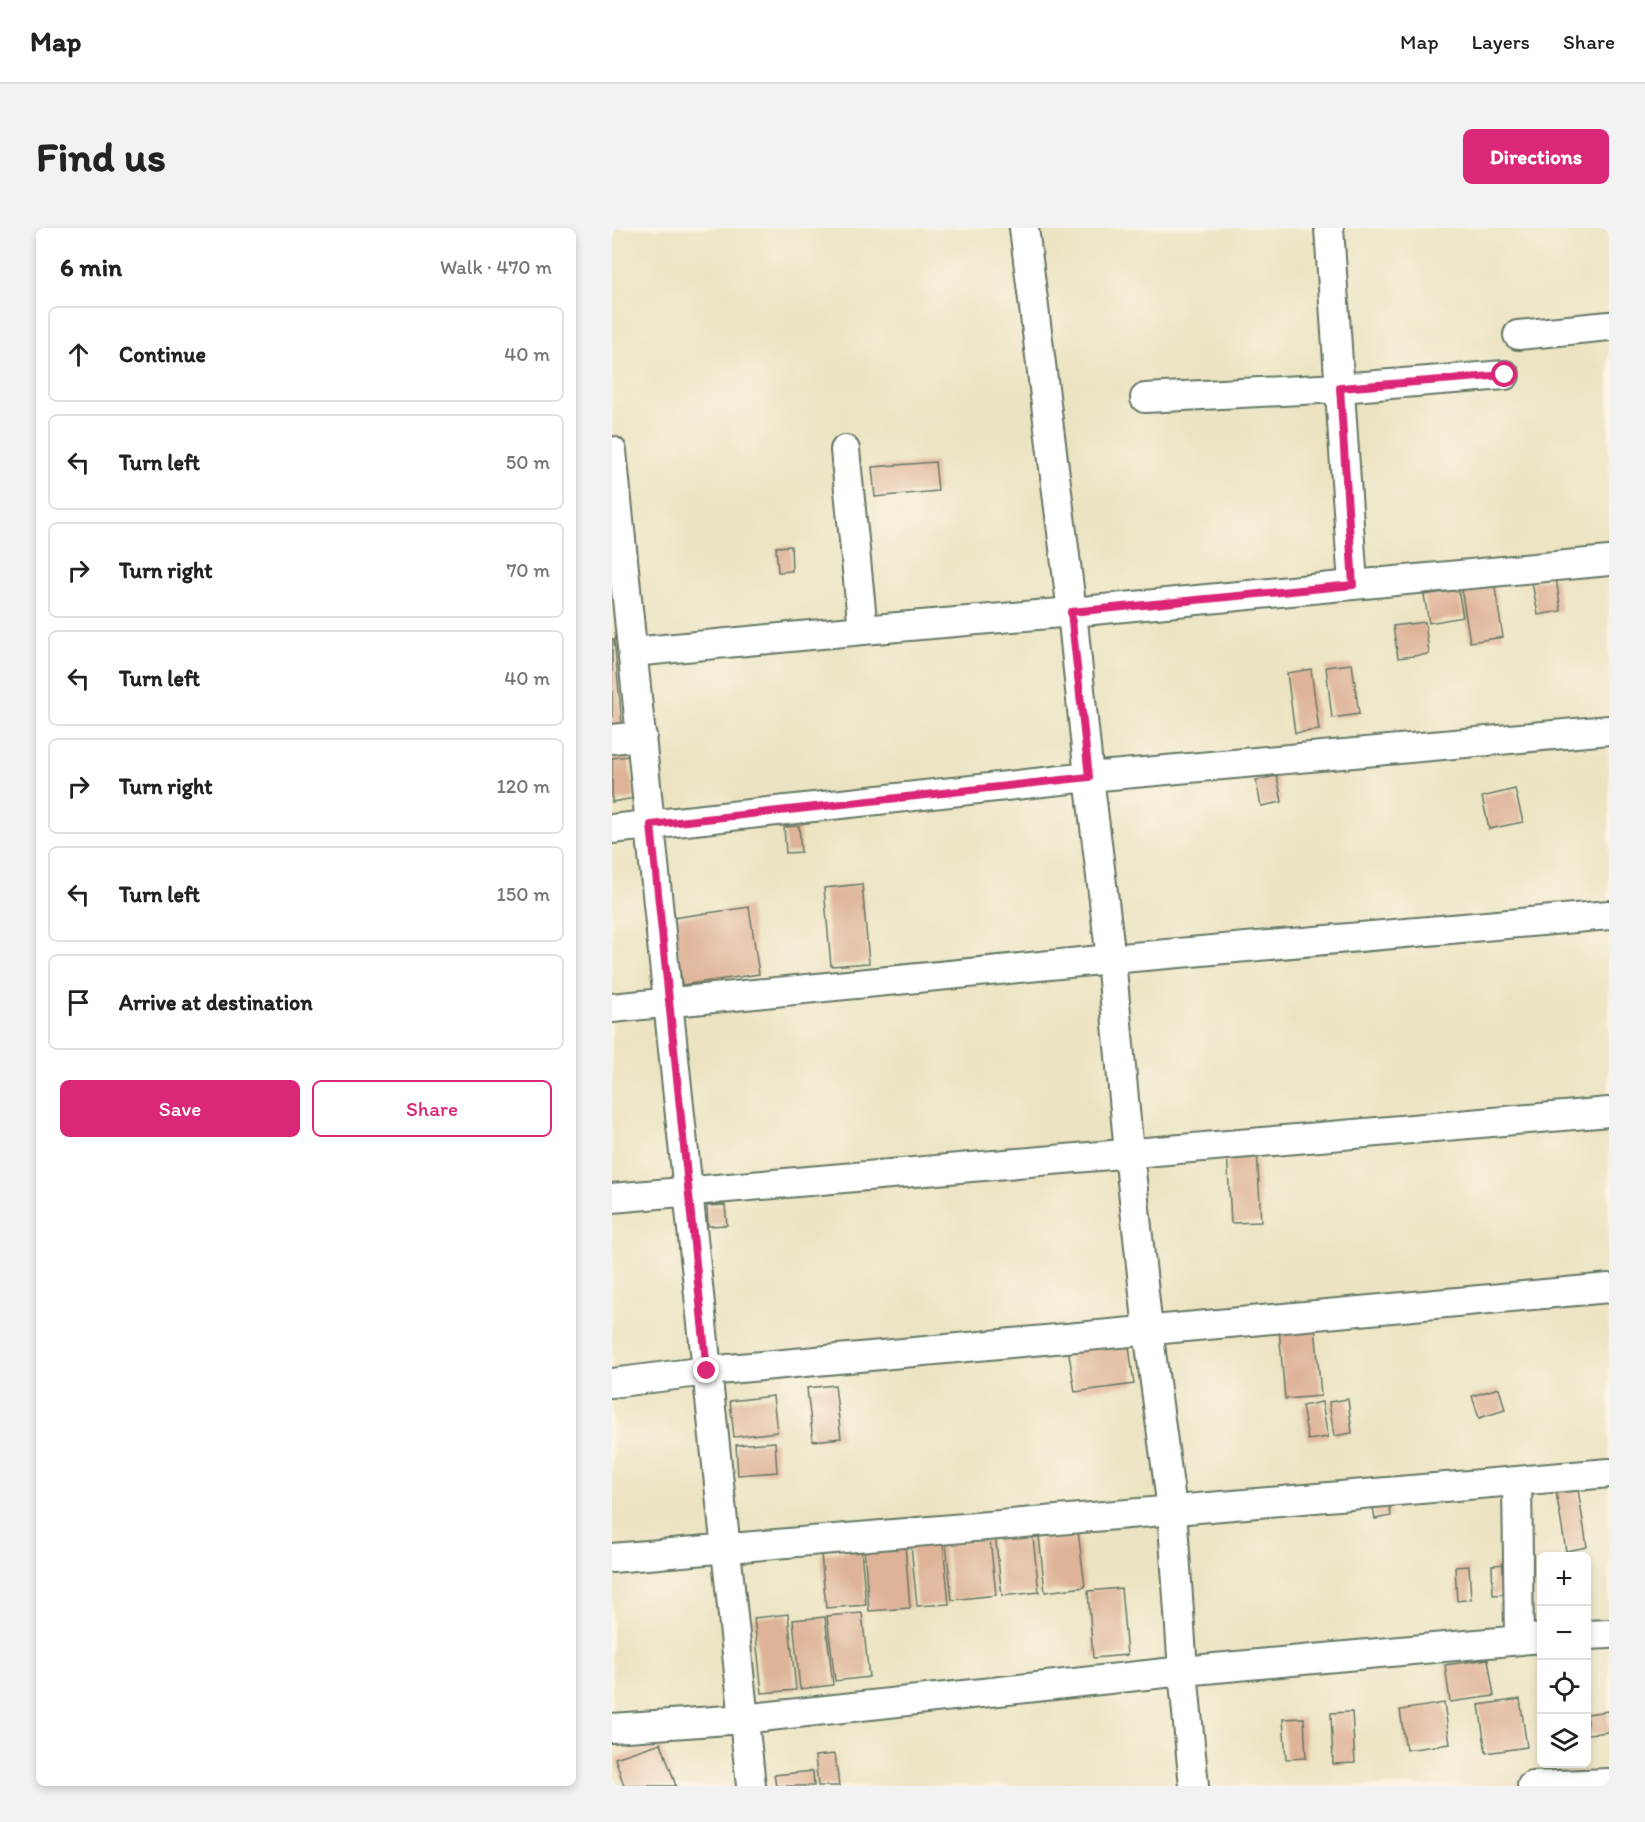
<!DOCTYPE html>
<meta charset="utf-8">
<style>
:root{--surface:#fff;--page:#f2f2f2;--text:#222;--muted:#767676;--line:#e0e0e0;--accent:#db2777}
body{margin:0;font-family:Itim,sans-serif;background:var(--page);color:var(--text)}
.controls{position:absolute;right:18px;bottom:18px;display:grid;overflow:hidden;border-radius:9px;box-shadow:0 3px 9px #0003}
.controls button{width:54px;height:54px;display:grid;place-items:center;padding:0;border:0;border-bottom:2px solid var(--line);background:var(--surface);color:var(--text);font:30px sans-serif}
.stop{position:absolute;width:18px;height:18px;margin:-14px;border:4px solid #db2777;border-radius:50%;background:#fff}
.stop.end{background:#db2777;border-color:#fff;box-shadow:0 2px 6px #0008}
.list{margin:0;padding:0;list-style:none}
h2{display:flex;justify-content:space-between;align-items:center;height:78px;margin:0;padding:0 24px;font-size:26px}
h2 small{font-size:20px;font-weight:400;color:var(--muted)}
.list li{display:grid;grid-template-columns:39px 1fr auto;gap:18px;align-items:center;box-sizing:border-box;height:96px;margin:0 12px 12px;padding:0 12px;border:2px solid var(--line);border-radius:9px}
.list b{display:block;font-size:22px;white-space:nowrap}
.list em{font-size:20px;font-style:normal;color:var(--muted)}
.actions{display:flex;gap:12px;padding:18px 24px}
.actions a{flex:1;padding:14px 0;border:2px solid var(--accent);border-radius:9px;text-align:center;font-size:21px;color:var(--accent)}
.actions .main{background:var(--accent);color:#fff}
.icon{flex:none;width:33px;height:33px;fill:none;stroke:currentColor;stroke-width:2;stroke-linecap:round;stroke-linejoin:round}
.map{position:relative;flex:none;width:997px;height:1558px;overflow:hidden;border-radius:9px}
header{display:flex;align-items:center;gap:36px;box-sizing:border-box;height:84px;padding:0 30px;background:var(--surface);border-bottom:2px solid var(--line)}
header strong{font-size:28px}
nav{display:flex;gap:33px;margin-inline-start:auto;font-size:21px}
.intro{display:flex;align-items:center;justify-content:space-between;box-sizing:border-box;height:144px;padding:0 36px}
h1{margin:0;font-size:42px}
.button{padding:15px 27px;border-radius:9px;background:var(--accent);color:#fff;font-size:21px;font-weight:700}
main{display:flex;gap:36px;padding:0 36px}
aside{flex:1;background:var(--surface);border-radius:9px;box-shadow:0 3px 9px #0003}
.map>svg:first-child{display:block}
.building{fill:#deb397}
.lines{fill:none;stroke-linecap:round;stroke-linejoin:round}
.minor-casing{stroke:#667765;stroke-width:32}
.minor{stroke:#fff;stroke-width:28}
.route{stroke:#db2777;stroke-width:8}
</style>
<header>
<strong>Map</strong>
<nav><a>Map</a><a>Layers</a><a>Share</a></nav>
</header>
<div class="intro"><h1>Find us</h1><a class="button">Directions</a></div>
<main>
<aside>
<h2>6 min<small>Walk · 470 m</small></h2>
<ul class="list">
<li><svg class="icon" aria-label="ahead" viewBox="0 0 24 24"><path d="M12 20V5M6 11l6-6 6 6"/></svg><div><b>Continue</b></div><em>40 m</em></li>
<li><svg class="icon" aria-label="left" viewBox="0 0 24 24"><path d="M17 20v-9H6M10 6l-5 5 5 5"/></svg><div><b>Turn left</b></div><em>50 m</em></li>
<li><svg class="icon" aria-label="right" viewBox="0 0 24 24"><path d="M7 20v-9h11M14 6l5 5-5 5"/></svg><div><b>Turn right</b></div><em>70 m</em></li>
<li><svg class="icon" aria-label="left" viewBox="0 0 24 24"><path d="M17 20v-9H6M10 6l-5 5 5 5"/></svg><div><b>Turn left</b></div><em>40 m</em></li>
<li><svg class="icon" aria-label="right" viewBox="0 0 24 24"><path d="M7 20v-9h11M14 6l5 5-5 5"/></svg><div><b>Turn right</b></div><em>120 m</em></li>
<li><svg class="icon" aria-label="left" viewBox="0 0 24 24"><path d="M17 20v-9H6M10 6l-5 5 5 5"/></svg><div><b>Turn left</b></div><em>150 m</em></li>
<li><svg class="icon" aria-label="arrive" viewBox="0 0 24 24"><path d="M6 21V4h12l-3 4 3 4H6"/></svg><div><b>Arrive at destination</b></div></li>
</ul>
<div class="actions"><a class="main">Save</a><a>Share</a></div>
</aside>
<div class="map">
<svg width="997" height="1558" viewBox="0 0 997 1558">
<rect width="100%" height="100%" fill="#fcf5e5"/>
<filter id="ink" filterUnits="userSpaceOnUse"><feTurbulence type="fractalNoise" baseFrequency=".0167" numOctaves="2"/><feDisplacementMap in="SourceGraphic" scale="12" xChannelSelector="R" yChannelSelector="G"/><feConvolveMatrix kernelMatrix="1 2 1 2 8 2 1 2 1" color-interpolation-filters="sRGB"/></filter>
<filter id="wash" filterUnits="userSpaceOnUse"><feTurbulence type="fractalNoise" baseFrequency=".008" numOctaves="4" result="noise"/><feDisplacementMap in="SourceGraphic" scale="24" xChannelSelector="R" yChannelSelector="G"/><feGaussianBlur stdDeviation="1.35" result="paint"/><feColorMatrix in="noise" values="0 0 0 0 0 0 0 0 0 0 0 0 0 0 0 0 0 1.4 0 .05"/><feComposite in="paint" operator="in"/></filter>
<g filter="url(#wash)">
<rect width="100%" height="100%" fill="#ebe3c1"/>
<g id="blocks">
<!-- building -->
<path class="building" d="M323,234L326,263L263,269L260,239Z
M179,318L180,343L166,344L164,319Z
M944,350L949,383L926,387L920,354Z
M882,354L891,409L858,414L849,360Z
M846,362L851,389L817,395L812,367Z
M813,394L817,426L786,430L781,398Z
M0,411H2L10,496L0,497Z
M740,436L747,486L720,490L714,439Z
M699,441L707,502L683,505L675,445Z
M16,528L23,570L0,574V530Z
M665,548L670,574L649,578L644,552Z
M903,561L911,594L877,601L870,569Z
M187,598L189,624L174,625L172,599Z
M250,656L257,735L219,738L212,660Z
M137,679L147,746L70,757L61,690Z
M645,921L649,994L619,995L615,922Z
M113,977L115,997L96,998L95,978Z
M703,1098L709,1168L673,1171L667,1101Z
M516,1111L522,1156L463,1164L456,1120Z
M223,1157L229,1210L201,1213L195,1160Z
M887,1160L893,1182L867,1190L860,1168Z
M161,1168L165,1204L122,1209L118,1173Z
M736,1171L740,1205L722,1208L717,1174Z
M710,1174L716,1209L696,1212L690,1178Z
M163,1214L165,1244L126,1247L124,1217Z
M965,1255L975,1319L954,1323L943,1258Z
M777,1276L779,1288L763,1291L761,1279Z
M420,1301L427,1364L390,1368L383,1305Z
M466,1303L473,1359L433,1364L427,1308Z
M378,1311L384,1367L340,1372L334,1316Z
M331,1315L337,1376L305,1378L299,1318Z
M293,1317L298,1380L257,1383L252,1320Z
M249,1322L254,1377L214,1380L209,1326Z
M894,1336L896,1366L881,1367L880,1337Z
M857,1338L859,1371L845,1373L843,1339Z
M509,1360L515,1427L481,1430L476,1363Z
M250,1385L257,1449L223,1453L215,1388Z
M176,1386L184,1462L150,1465L142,1390Z
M213,1389L221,1457L188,1461L181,1392Z
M876,1431L882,1468L838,1474L833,1437Z
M908,1471L915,1519L874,1525L867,1477Z
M832,1475L838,1516L794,1522L788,1482Z
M996,1483L997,1504L975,1506V1486Z
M740,1484L743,1535L721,1536L719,1485Z
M692,1490L694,1530L674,1531L671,1491Z
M49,1515L64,1558H12L3,1530Z
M223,1526L227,1558H206L203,1528Z
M201,1543L202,1558H164L162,1547Z"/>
</g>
</g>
<g filter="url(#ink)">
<use href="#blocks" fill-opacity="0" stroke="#667765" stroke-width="1.5"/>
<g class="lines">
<defs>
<path id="minor" d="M906,107L997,98
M533,170L727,160L893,147
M233,222L251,402L460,384L412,0
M0,223L56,774L139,1558
M741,357L997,333
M21,424L251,402
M0,511L30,508
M0,601L477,549L997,502
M0,780L499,731L997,687
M0,970L997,884
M0,1155L95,1143L997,1060
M905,1253L907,1412
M0,1330L997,1245
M975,1407L997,1406
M0,1500L131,1491L571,1443L930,1410
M582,1558L571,1443L560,1281L536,1102L517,925L499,731L477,549L460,384L741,357L717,0
M920,1558L997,1555"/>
</defs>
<!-- minor casing -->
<use href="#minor" class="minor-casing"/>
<!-- minor -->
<use href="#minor" class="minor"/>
</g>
</g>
<g class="lines" filter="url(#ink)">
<!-- route -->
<path class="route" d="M95,1143L39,597L477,549L459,384L741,357L728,160L893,147"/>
</g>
</svg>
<div class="controls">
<button>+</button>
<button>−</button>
<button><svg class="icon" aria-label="locate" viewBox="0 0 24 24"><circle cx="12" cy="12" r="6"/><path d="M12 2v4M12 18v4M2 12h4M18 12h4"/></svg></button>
<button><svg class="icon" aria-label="layers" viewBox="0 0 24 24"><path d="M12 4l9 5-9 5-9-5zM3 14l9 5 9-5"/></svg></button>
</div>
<div class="stop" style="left:893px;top:147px"></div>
<div class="stop end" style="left:95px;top:1143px"></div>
</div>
</main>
